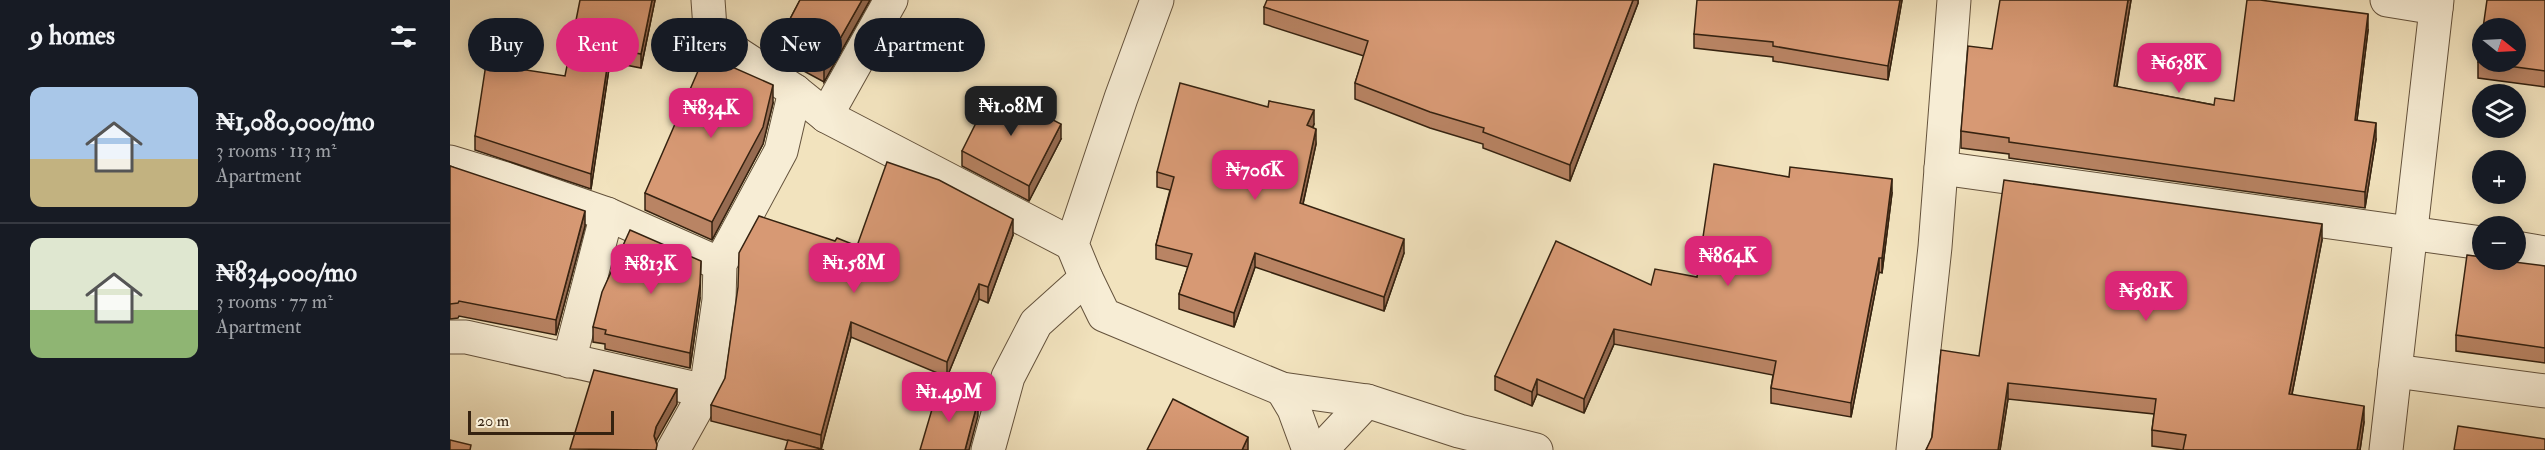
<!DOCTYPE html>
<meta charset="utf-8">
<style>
body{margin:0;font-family:"IM FELL Double Pica",serif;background:#20242c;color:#f1f3f6;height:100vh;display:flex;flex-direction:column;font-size:22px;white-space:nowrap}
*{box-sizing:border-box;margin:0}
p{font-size:20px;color:#9ea1a6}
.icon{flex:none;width:33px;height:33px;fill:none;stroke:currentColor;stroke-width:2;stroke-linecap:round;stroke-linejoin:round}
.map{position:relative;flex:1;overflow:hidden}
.drawer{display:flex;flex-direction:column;background:#171b24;width:450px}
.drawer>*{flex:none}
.top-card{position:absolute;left:18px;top:18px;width:570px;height:54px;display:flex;gap:12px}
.needle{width:39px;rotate:108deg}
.buttons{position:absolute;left:2022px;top:18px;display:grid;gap:12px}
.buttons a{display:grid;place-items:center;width:54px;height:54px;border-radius:50%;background:#171b24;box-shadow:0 3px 15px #0003;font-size:30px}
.scale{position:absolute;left:18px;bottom:15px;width:146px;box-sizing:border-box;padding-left:6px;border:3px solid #352210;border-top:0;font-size:16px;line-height:21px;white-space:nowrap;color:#352210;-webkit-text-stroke:4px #f7edd5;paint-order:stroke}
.price{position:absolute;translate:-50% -51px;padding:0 14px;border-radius:12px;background:#db2777;color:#fff;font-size:20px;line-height:39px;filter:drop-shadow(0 2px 3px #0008)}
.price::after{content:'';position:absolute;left:50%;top:36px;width:18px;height:14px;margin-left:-9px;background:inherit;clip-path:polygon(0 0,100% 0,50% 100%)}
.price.active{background:#222;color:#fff}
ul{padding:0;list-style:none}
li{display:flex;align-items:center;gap:18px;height:150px;padding:0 30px}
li+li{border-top:2px solid #363941}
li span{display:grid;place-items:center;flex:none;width:168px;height:120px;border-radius:12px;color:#555}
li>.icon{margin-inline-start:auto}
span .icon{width:72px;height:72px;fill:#fffc;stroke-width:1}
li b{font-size:26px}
h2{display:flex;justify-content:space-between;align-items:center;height:72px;padding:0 30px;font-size:26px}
.tag{padding:0 21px;border-radius:27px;background:#171b24;box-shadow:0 3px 15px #0003;font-size:21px;line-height:54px}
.tag.active{background:#db2777;color:#fff}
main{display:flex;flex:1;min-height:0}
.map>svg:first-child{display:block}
</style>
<main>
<section class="drawer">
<h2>9 homes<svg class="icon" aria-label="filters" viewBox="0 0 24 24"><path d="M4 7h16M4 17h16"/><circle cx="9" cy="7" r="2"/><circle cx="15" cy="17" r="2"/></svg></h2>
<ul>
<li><span style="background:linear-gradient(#a9c7e8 60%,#c2b280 0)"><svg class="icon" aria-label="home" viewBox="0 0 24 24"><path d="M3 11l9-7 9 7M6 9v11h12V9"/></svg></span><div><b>₦1,080,000/mo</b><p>3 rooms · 113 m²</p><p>Apartment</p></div></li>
<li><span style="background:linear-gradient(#dfe7d0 60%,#8fb573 0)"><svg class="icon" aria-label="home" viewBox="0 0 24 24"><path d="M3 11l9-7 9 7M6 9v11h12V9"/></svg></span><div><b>₦834,000/mo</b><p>3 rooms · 77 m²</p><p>Apartment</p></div></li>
</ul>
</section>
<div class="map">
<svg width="2095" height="450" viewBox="0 0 2095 450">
<rect width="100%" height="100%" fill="#f2e3be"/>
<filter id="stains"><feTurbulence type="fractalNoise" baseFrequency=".00333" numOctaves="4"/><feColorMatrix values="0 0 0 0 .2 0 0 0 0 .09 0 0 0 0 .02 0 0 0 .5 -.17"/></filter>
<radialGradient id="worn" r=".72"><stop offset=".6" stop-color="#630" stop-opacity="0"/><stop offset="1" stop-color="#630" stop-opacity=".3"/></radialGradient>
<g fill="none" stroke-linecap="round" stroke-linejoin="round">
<defs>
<g id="minor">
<polyline points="258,0 260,28 288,54 345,91 376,116 622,244"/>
<polyline points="707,0 671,98 622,244 636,278 654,315 832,389 917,401 1009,431 1086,450"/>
<polyline points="1937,0 1986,8"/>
<polyline points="376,116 441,0"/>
<polyline points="0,162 56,179 157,214 270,264"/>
<polyline points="1491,168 2032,243"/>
<polyline points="2066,248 2095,253"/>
<polyline points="0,337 16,337 256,391"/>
<polyline points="119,361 157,214"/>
<polyline points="1945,371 2095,391"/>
<polyline points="832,389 844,409 859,450"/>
<polyline points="223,450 256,391 269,300 270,264 331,151 345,91"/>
<polyline points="538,450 558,377 586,323 636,278"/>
<polyline points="871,450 917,401"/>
<polyline points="1463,450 1485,247 1504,0"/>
<polyline points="1936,450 1987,0"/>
</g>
</defs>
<!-- minor casing -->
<use href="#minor" stroke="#64523c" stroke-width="35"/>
<!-- minor -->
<use href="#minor" stroke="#f7edd5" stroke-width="33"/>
</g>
<!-- wall -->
<g fill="#b98464" stroke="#352210" stroke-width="1.5">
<polygon points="205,0 191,68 160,62 141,189 25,150 25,136 115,76"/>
<polygon points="350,0 420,0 374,82 328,57 328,42"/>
<polygon points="1188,0 1188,3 1120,181 1033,148 1033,144 980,128 905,99 905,83 914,56 814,24 814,7"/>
<polygon points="1452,0 1438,80 1323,61 1323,57 1244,48 1244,34"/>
<polygon points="1681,0 1667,87 1764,105 1784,101 1918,30 1907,120 1926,139 1915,208 1559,158 1559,154 1511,148 1511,131 1542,49"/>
<polygon points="2095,0 2095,87 2028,78 2028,62"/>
<polygon points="323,103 313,144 262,240 195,210 195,193"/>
<polygon points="864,124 863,128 866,144 853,204 954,253 934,311 805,267 784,327 729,309 729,294 738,267 706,259 706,245 720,190 707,187 707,172"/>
<polygon points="611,139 579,201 512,166 512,151"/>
<polygon points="0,166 135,226 106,335 9,316 8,318 0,319"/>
<polygon points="1442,193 1432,273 1429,272 1401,417 1321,403 1321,388 1323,375 1164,344 1134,413 1087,394 1082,406 1045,390 1045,376 1201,285 1247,277"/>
<polygon points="563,235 538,303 529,299 497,377 401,337 371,449 261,421 261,405 385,241 407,246"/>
<polygon points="1872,240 1842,394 1914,422 1910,450 1733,450 1702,446 1702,430 1704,414 1558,399 1550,450 1476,450 1529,356"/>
<polygon points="2095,266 2095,363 2006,351 2006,335"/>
<polygon points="250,298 240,368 155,349 155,344 143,342 143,327"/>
</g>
<!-- shaded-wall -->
<g fill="#966b51" stroke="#352210" stroke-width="1.5">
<polygon points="202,0 205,0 191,68 191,54"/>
<polygon points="412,0 420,0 374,82 374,67"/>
<polygon points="1183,0 1188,0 1188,3 1120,181 1120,165"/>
<polygon points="1450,0 1452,0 1438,80 1438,66"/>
<polygon points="1678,0 1681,0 1664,102 1664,86"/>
<polygon points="1918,14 1918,30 1905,136 1905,120"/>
<polygon points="160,48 160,62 141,189 141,174"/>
<polygon points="323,85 323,103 313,144 262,240 262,222"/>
<polygon points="864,110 864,124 857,140 857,125"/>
<polygon points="1926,123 1926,139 1915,208 1915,192"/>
<polygon points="611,124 611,139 579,201 579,186"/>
<polygon points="866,129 866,144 850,217 850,203"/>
<polygon points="1442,179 1442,193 1432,273 1432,258"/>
<polygon points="135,211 135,226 106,335 106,320"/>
<polygon points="563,219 563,235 538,303 538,287"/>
<polygon points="1872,224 1872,240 1839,409 1839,394"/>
<polygon points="954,239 954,253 934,311 934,297"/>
<polygon points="805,253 805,267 784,327 784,313"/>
<polygon points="1429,258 1429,272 1401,417 1401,403"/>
<polygon points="251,261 250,298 240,368 240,353"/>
<polygon points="529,284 529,299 497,377 497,362"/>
<polygon points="401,322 401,337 371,450 371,435"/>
<polygon points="1164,329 1164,344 1134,413 1134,399"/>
<polygon points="1087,379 1087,394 1082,406 1082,392"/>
<polygon points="1558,383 1558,399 1550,450 1548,450"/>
<polygon points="227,389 227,404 206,441 204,436 206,427"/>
<polygon points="528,401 528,416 519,450 515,450"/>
<polygon points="1914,406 1914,422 1910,450 1907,450"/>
<polygon points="798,437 798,450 792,450"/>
</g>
<!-- building -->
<g fill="#d79974" stroke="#352210" stroke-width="1.5">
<polygon points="130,0 202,0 191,54 160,48 141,174 25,136 36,64 115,76"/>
<polygon points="350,0 412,0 374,67 328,42"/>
<polygon points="817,0 1183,0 1120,165 1033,132 1034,128 980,112 905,83 918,41 814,7"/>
<polygon points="1247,0 1450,0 1438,66 1323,46 1323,42 1244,34"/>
<polygon points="1550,0 1678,0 1664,86 1764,105 1765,98 1784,101 1797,0 1810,0 1918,14 1905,120 1926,123 1915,192 1559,142 1559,138 1511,131 1518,46 1542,49"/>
<polygon points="2037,0 2095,0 2095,71 2028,62 2032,31 2032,62 2066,62 2066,28 2033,28"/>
<polygon points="255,55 323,85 313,127 262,222 195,193"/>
<polygon points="730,83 818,107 819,101 864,110 857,125 866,129 850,203 954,239 934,297 805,253 784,313 729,294 742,254 706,245 724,177 707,172"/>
<polygon points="543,89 611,124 579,186 512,151"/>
<polygon points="437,162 489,180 563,219 538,287 529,284 497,362 401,322 371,435 261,405 275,378 288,287 289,253 309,216 385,241 387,238 407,246"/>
<polygon points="1264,164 1339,177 1340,167 1442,179 1432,258 1429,258 1401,403 1321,388 1326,361 1164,329 1134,399 1087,379 1082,392 1045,376 1106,241 1201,285 1205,269 1247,277"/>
<polygon points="0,166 135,211 106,320 9,301 8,303 0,304"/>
<polygon points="1554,180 1872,224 1839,394 1914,406 1907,450 1733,450 1736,435 1702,430 1706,399 1558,383 1548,450 1476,450 1482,437 1491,350 1529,356"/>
<polygon points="180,230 251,261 250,284 240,353 155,334 156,330 143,327 152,292"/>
<polygon points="2017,255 2032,257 2032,260 2048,260 2095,266 2095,348 2006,335"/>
<polygon points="144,370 227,389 206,427 204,436 207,445 206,450 120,449"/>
<polygon points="488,389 528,401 515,450 470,450"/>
<polygon points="723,399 798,437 792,450 697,450"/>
<polygon points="2008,426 2095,439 2095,450 2004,450"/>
<polygon points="0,440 21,445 20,450 0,450"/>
<polygon points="338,440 374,450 335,450"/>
</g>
<rect width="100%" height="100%" filter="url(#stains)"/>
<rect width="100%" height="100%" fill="url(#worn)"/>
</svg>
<div class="buttons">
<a><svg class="needle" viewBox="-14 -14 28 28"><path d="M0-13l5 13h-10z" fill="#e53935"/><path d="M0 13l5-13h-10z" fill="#9ea1a6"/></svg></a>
<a><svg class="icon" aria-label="layers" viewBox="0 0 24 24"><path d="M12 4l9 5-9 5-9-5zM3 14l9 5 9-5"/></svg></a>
<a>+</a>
<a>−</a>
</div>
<div class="scale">20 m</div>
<b class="price" style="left:1729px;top:94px">₦638K</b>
<b class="price active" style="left:561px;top:137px">₦1.08M</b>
<b class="price" style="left:261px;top:139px">₦834K</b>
<b class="price" style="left:805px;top:201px">₦706K</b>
<b class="price" style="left:1278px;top:287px">₦864K</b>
<b class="price" style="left:404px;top:294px">₦1.58M</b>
<b class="price" style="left:201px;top:295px">₦813K</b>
<b class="price" style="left:1696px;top:322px">₦581K</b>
<b class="price" style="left:499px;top:423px">₦1.49M</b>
<div class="top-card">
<a class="tag">Buy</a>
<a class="tag active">Rent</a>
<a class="tag">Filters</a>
<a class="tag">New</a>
<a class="tag">Apartment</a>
</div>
</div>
</main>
